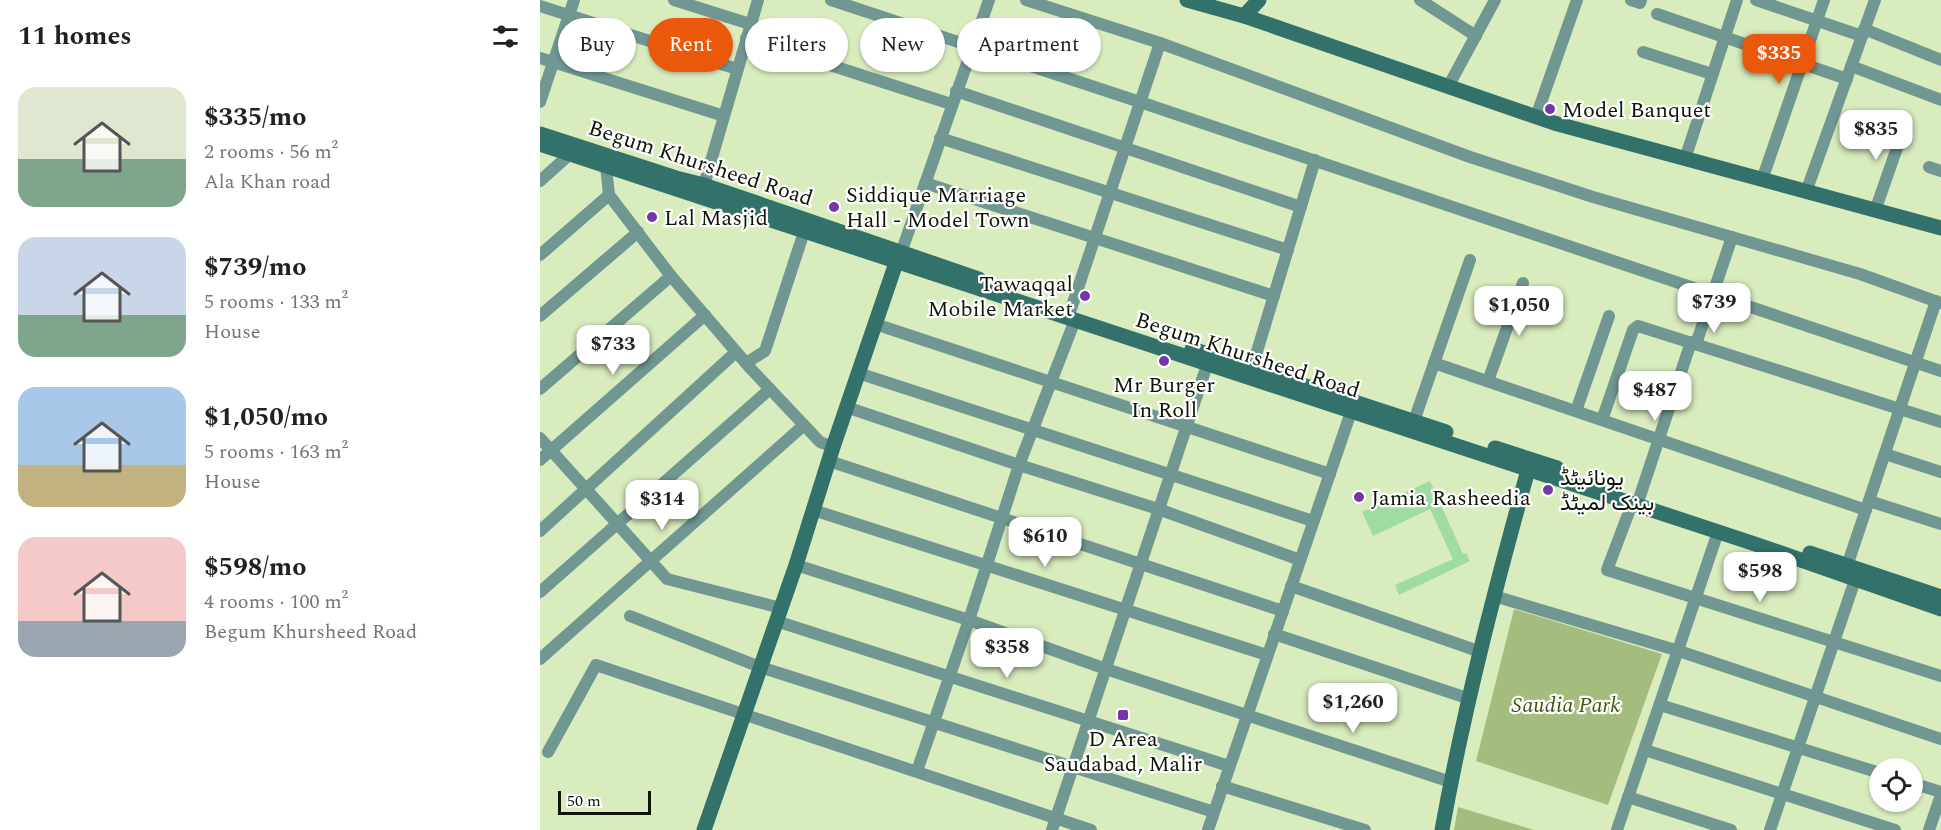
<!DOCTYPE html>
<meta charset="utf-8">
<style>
body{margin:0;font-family:Spectral,Vazirmatn,serif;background:#f2f2f2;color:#202124;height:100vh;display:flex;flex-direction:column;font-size:22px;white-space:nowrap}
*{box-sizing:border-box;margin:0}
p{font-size:20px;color:#757577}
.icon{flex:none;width:33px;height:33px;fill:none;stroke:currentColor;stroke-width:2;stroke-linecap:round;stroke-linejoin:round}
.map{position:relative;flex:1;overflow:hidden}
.details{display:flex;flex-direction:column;background:#fff;width:540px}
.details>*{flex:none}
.banner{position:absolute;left:18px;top:18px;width:570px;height:54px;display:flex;gap:12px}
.fabs{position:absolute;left:1329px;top:758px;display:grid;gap:12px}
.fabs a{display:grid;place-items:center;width:54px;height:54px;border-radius:50%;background:#fff;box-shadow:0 2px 4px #0004;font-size:30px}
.scale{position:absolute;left:18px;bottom:15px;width:93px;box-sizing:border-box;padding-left:6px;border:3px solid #101606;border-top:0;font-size:16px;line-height:21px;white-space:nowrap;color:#101606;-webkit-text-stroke:4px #fff;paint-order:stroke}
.price{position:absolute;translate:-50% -51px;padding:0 14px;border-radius:12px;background:#fff;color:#222;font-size:20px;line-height:39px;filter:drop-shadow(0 2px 3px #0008)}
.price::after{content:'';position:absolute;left:50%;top:36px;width:18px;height:14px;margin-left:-9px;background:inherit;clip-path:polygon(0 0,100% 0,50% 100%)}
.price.current{background:#ea580c;color:#fff}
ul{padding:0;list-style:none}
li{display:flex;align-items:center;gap:18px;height:150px;padding:0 18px}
li span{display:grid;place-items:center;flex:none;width:168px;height:120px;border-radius:18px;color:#555}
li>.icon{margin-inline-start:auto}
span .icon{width:72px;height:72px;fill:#fffc;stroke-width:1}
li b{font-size:26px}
h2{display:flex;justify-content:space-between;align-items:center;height:72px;padding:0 18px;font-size:26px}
.chip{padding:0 21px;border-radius:27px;background:#fff;box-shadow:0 2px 4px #0004;font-size:21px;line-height:54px}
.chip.current{background:#ea580c;color:#fff}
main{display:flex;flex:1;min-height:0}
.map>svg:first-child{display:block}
</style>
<main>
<section class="details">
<h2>11 homes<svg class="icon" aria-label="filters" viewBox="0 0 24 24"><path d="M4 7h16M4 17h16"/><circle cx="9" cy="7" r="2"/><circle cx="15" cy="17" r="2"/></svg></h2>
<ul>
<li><span style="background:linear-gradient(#dfe7d0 60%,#7fa58c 0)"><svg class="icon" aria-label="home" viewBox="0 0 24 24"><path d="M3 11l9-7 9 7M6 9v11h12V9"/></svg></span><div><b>$335/mo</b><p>2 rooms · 56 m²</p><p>Ala Khan road</p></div></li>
<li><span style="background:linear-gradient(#c9d6e8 65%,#7fa58c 0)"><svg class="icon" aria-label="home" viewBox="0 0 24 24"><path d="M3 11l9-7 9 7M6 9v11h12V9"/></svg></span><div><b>$739/mo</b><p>5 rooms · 133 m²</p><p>House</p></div></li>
<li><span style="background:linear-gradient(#a9c7e8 65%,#c2b280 0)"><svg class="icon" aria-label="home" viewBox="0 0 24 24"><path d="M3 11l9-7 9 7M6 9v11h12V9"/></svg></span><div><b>$1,050/mo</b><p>5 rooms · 163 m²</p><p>House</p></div></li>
<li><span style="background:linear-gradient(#f6c9c9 70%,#9aa5b1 0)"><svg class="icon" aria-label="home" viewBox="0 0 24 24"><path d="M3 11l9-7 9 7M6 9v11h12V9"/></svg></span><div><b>$598/mo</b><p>4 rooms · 100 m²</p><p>Begum Khursheed Road</p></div></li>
</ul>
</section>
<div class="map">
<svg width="1401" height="830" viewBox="0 0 1401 830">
<rect width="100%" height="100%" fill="#d9ecbd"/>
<!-- green -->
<g fill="#a4bd7e">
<polygon points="974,609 1122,654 1068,805 936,761"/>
<polygon points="918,807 994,830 914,830"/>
</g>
<!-- building -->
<polygon fill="#a0dba3" points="890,481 923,554 926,553 930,561 859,595 855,585 913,559 890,509 833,536 822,512"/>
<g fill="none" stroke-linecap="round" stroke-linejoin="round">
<!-- street -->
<g stroke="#709792" stroke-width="12">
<polyline points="134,0 210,24"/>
<polyline points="291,0 600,102 1401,371"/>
<polyline points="486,0 620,43 930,157 1053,197 1320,274 1401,303"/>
<polyline points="880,0 936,36"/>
<polyline points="1091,0 1100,3 1101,0"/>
<polyline points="1216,0 1322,36"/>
<polyline points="0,6 197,69"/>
<polyline points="1117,14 1307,79"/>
<polyline points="1324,29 1401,60"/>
<polyline points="206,38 411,104"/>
<polyline points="1103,52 1172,74"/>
<polyline points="0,58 184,116"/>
<polyline points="1311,66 1401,100"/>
<polyline points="908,87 955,0"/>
<polyline points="416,91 761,207"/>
<polyline points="0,102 34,0"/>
<polyline points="996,117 1037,0"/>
<polyline points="400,138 748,250"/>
<polyline points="1145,159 1197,0"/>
<polyline points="66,166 69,195 131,276 211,369 264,425 280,442 293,447"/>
<polyline points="1389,167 1401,171"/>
<polyline points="1222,180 1284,0"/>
<polyline points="0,181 30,154"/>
<polyline points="385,183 734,296"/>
<polyline points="164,185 218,0"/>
<polyline points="1266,192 1335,0"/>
<polyline points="1335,211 1366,122"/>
<polyline points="361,253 449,0"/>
<polyline points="0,255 69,195"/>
<polyline points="531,309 620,43"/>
<polyline points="0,316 98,232"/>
<polyline points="335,324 790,474"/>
<polyline points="1156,344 1192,237"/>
<polyline points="206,363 225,351 264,232"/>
<polyline points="894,363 1326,510"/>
<polyline points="712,368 775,160"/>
<polyline points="318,373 773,521"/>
<polyline points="948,381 983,283"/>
<polyline points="0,389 131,276"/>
<polyline points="306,407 479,465 618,509 760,560"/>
<polyline points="1036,411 1069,316"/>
<polyline points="1062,420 1093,330 1098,326 1401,422"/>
<polyline points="874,421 930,260"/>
<polyline points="0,438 127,579 241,608"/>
<polyline points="1345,454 1401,472"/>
<polyline points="0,460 165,315"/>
<polyline points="289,461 743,611"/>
<polyline points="1100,496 1151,342"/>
<polyline points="1329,501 1401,524"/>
<polyline points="1092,504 1067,570 1401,676"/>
<polyline points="273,510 727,655"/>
<polyline points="0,531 196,352"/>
<polyline points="256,565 429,620 566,669 911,782"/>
<polyline points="1307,566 1396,301"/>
<polyline points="751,586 941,652"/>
<polyline points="0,592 230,389"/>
<polyline points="954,596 1139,651 1401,739"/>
<polyline points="90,616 220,667 674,812"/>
<polyline points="236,621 689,766"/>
<polyline points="734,634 930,699"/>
<polyline points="0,659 264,425"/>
<polyline points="1120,705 1340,773"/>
<polyline points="1105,750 1355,830"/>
<polyline points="8,752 56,665 551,830"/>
<polyline points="377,771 429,620 479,465 535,320"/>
<polyline points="1372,783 1401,792"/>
<polyline points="682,786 825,830"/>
<polyline points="1088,797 1191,830"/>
<polyline points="512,830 667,365"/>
<polyline points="668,830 811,412"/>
<polyline points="1077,830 1178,532"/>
<polyline points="1230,830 1315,580"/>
<polyline points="1389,830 1401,795"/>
</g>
<!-- secondary -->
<g stroke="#33726b" stroke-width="15">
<polyline points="647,0 704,16 1014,123 1401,228"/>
<polyline points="704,16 719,0"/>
<polyline points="0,134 136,178 164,185 439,279"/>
<polyline points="0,144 1215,544 1401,609"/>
<polyline points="652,349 906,432"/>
<polyline points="955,448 1017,468"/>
<polyline points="1270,553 1401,597"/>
<polyline points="164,830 256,565 293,447 356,263"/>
<path d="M 902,830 C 924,708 955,589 988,470"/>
</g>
</g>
<!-- markers -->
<g fill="#7636aa" stroke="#fff" stroke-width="2">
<circle cx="1010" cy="109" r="6"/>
<circle cx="294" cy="207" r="6"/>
<circle cx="112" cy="217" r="6"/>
<circle cx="545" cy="296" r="6"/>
<circle cx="624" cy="361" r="6"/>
<circle cx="1008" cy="490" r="6"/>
<circle cx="819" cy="497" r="6"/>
<rect x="577" y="709" width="12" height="12" rx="3"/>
</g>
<g text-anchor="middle" stroke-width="4.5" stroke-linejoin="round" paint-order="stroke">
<!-- poi labels -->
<g font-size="22" fill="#101606" stroke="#fff" text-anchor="start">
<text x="1022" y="117">Model Banquet</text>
<text x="306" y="202">Siddique Marriage<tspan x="306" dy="25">Hall - Model Town</tspan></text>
<text x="124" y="225">Lal Masjid</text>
<text x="533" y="291" text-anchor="end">Tawaqqal<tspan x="533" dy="25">Mobile Market</tspan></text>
<text x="624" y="392" text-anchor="middle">Mr Burger<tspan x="624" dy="25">In Roll</tspan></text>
<text x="1020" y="485">یونائیٹڈ<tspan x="1020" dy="25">بینک لمیٹڈ</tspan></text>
<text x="831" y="505">Jamia Rasheedia</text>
<text x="583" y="746" text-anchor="middle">D Area<tspan x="583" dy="25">Saudabad, Malir</tspan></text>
</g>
<!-- street labels -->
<g font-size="22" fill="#101606" stroke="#fff">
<text transform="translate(161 162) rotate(18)" y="8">Begum Khursheed Road</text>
<text transform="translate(708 354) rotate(18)" y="8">Begum Khursheed Road</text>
</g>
<!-- park labels -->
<g font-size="22" font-style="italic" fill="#41580c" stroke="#fff">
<text x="1026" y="712">Saudia Park</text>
</g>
</g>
</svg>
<div class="fabs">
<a><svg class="icon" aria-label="locate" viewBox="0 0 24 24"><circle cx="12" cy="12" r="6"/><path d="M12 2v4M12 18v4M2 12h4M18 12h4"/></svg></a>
</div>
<div class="scale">50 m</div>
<b class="price current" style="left:1239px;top:85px">$335</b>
<b class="price" style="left:1336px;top:161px">$835</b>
<b class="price" style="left:1174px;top:334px">$739</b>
<b class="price" style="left:979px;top:337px">$1,050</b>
<b class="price" style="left:73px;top:376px">$733</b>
<b class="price" style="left:1115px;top:422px">$487</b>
<b class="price" style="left:122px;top:531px">$314</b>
<b class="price" style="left:505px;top:568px">$610</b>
<b class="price" style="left:1220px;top:603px">$598</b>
<b class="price" style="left:467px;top:679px">$358</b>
<b class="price" style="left:813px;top:734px">$1,260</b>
<div class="banner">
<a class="chip">Buy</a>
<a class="chip current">Rent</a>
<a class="chip">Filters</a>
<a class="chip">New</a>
<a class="chip">Apartment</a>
</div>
</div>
</main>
